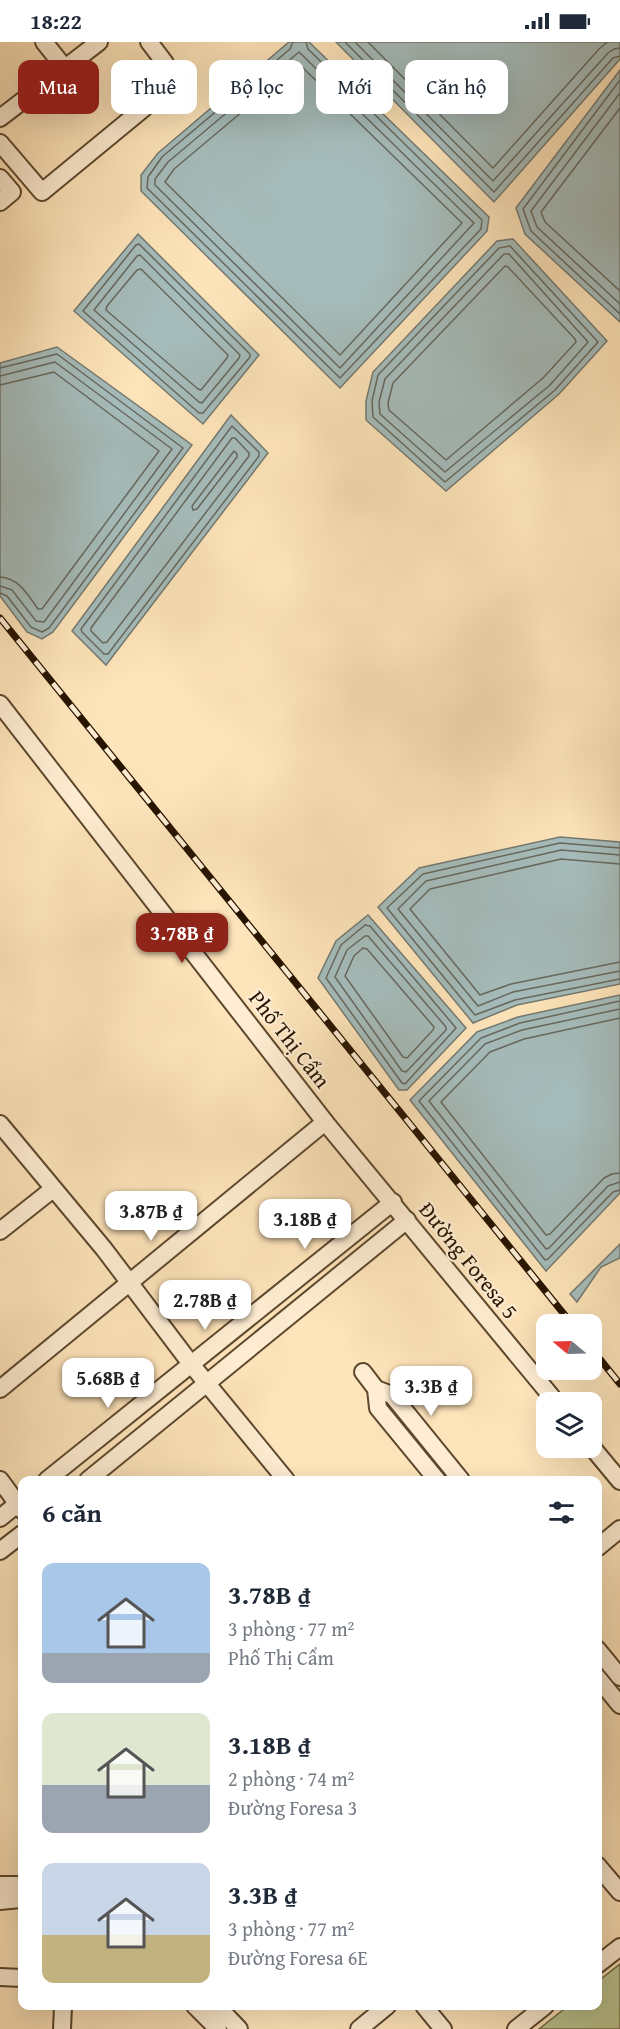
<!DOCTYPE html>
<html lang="vi">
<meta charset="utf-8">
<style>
body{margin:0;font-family:"Gentium Book Plus",serif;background:#f2f2f3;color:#1f2937;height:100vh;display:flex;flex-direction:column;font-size:22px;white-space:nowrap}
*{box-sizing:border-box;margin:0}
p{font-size:20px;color:#747a83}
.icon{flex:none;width:33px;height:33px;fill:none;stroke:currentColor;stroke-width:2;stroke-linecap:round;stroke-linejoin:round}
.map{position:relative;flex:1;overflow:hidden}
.sheet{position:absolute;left:18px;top:1434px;width:584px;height:534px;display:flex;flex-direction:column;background:#fff;border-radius:12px;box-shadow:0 6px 24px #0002}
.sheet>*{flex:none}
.guide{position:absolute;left:18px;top:18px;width:585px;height:54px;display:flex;gap:12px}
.needle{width:39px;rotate:289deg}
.buttons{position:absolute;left:536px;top:1272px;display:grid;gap:12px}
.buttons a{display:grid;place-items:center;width:66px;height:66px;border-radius:12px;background:#fff;box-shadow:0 6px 24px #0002;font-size:30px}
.price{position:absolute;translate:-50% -51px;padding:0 14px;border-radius:12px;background:#fff;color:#222;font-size:20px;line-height:39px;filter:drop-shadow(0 2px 3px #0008)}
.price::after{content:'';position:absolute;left:50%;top:36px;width:18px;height:14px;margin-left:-9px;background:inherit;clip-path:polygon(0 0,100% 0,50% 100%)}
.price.on{background:#8f2418;color:#fff}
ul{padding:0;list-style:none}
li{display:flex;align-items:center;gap:18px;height:150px;padding:0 24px}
li span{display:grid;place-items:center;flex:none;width:168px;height:120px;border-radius:12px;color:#555}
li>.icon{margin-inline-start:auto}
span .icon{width:72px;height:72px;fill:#fffc;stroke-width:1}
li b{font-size:26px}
h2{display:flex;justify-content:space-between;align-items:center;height:72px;padding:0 24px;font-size:26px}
.pill{padding:0 21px;border-radius:12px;background:#fff;box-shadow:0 6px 24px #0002;font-size:21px;line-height:54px}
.pill.on{background:#8f2418;color:#fff}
.status{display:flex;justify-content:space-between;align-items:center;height:42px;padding:0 30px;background:#fff;direction:ltr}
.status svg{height:16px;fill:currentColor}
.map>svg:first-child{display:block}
</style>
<div class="status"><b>18:22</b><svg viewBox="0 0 49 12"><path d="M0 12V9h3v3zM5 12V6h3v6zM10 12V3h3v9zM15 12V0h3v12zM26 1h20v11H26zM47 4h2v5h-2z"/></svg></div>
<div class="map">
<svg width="620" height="1987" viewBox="0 0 620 1987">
<rect width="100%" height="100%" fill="#fee4ba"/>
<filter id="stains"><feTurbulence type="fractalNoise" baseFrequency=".00333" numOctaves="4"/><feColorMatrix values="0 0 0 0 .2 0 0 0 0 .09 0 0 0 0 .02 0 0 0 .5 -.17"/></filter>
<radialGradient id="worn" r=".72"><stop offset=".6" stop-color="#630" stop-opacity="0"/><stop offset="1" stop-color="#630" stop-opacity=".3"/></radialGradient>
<!-- green -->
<polygon fill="#bcc592" stroke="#726c49" stroke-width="1.5" points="620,1922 620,1987 539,1987 568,1964 597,1964 597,1940"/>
<!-- water -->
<g fill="#a5bcbb" stroke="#737970" stroke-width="1.5">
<polygon points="289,0 309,0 489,175 487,189 340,346 141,149 141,133 158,111"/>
<polygon points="336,0 620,0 620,17 494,160"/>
<polygon points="620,28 620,280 525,192 516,166"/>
<polygon points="138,192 259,313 203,382 74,269"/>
<polygon points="513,197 607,299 559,352 446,449 366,378 366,359 373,330 497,199"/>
<polygon points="57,305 192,403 53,590 42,597 27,590 0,554 0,321"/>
<polygon points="231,373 268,411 106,623 72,589"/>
<polygon points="560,795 620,800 620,942 517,963 473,981 378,865 419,826"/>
<polygon points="368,873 466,986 407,1048 399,1048 318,936 336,899"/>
<polygon points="620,953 620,1151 546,1229 410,1058 477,990 518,975"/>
<polygon points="620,1202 620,1216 601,1225 577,1260 570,1252"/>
</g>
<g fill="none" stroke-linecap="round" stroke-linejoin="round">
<!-- shore -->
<g stroke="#66685e" stroke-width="1.5">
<polyline points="293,0 290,7 162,115 148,135 147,146 340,336 481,187 482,178 308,7 306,0"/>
<polyline points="345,0 494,150 613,16 620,14"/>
<polyline points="355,0 493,139 608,11 614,7 620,6"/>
<polyline points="368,0 493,126 600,6 608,0"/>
<polygon points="299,10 474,181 340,326 155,143 155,137 168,120"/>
<polygon points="299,22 462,181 340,313 165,140 174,127"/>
<polyline points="620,38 523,167 531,189 620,272"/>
<polyline points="620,51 531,169 537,185 620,262"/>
<polyline points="620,66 541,170 545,180 620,249"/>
<polygon points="139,202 250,312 250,315 203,371 199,371 83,269 136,203"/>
<polygon points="510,204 598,300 555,348 445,440 373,375 372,359 378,333 499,206"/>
<polygon points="504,212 509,212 588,300 550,343 445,430 380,372 379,360 385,337"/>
<polygon points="140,213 240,313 239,316 202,361 199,360 94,268 137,214"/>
<polygon points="505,224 508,225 575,297 576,300 543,336 446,418 389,368 388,361 393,341"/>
<polygon points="141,227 228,313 227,316 201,348 198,347 106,268 107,264 137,228"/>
<polyline points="0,326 57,312 183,406 49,586 42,590 31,585 7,554 0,551"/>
<polyline points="0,334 55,320 172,407 44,580 36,579 12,548 0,544"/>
<path d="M 0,343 L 54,330 L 159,409 L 42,567 L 38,567 C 28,553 19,536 0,535"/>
<polygon points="232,384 259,410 259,414 108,612 104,612 82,590 81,587"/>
<polygon points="232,396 235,396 249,411 249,414 107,600 103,601 91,589 91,586"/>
<polygon points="234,409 237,412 237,415 197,467 193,468 192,464"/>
<polyline points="620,806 560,801 423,832 387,866 475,973 515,958 620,937"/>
<polyline points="620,813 561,808 426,839 398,867 478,964 513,950 620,929"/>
<polyline points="620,822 561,817 430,847 410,867 480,953 511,942 620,920"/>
<polygon points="365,883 370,884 456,986 405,1042 402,1041 326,936 341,903"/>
<polygon points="365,894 368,894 446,985 446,988 406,1030 402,1029 335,935 347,908"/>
<polygon points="363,906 367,907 434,985 433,988 407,1016 403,1015 345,934 354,914"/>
<polyline points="620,959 520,981 481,996 419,1059 545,1218 548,1217 613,1150 620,1148"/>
<polyline points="620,967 522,988 485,1002 429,1059 546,1207 549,1206 608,1144 620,1140"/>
<polyline points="620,976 524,997 490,1010 441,1060 546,1193 550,1192 604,1136 612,1132 620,1131"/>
</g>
<defs>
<g id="street">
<polyline points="44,0 64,25"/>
<polyline points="0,76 99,0"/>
<polyline points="0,101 42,150 144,66 165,42 165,21 149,0"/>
<polyline points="0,136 12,150 0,160"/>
<polyline points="0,662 325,1080 556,1360"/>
<polyline points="0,1082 104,1207 191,1322 286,1438"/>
<polyline points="0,1189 53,1147"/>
<polyline points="363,1330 376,1347 378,1366 437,1438"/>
<polyline points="0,1347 325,1080"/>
<polyline points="376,1347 392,1353 461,1438"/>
<polyline points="591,1404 620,1439"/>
<polyline points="0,1438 22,1468"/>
<polyline points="47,1438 393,1160"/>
<polyline points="88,1438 407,1178"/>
<polyline points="0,1476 22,1458"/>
<polyline points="597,1506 620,1487"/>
<polyline points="0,1509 22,1492"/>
<polyline points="597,1607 620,1635"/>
<polyline points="597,1635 620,1663"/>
<polyline points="597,1823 620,1850"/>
<polyline points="0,1843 22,1843"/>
<polyline points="0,1859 20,1857 22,1856"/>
<polyline points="597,1923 620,1905"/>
<polyline points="0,1935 22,1936"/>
<polyline points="195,1964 218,1987"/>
<polyline points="217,1964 239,1987"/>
<polyline points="424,1964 443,1987"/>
<polyline points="62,1987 63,1964"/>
<polyline points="359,1987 387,1964"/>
<polyline points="516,1987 545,1964"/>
</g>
</defs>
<!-- street casing -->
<use href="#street" stroke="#5d482e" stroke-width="20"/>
<!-- street -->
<use href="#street" stroke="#feedd2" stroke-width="16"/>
<defs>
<g id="rail">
<polyline points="0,576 572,1282"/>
<polyline points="591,1306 620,1342"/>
</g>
</defs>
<!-- rail casing -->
<use href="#rail" stroke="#271400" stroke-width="7"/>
<!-- rail -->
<use href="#rail" stroke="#feedd2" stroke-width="4.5" stroke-dasharray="14" stroke-linecap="butt"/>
</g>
<g text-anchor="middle" stroke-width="4.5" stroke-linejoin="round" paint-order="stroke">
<!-- street labels -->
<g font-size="22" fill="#271400" stroke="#feedd2">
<text transform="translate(290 997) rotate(52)" y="8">Phố Thị Cẩm</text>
<text transform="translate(469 1218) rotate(51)" y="8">Đường Foresa 5</text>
</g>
</g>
<rect width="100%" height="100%" filter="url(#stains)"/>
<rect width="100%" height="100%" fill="url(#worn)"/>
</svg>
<div class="buttons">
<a><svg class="needle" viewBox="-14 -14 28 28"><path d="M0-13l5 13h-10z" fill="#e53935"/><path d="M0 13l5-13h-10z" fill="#747a83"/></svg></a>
<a><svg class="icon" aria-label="layers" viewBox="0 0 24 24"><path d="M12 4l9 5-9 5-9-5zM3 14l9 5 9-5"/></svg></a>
</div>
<b class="price on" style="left:182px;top:922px">3.78B ₫</b>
<b class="price" style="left:151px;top:1200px">3.87B ₫</b>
<b class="price" style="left:305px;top:1208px">3.18B ₫</b>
<b class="price" style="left:205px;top:1289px">2.78B ₫</b>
<b class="price" style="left:108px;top:1367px">5.68B ₫</b>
<b class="price" style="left:431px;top:1375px">3.3B ₫</b>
<div class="guide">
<a class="pill on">Mua</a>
<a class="pill">Thuê</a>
<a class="pill">Bộ lọc</a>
<a class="pill">Mới</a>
<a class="pill">Căn hộ</a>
</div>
<section class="sheet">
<h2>6 căn<svg class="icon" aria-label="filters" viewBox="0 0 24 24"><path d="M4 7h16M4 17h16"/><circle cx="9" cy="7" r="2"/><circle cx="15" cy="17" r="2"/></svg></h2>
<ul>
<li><span style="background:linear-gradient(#a9c7e8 75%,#9aa5b1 0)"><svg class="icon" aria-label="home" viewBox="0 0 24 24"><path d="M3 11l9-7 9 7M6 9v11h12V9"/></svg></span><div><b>3.78B ₫</b><p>3 phòng · 77 m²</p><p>Phố Thị Cẩm</p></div></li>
<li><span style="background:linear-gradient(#dfe7d0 60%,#9aa5b1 0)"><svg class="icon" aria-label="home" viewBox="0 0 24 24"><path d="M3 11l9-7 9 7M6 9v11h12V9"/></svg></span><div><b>3.18B ₫</b><p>2 phòng · 74 m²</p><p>Đường Foresa 3</p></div></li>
<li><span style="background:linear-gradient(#c9d6e8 60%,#c2b280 0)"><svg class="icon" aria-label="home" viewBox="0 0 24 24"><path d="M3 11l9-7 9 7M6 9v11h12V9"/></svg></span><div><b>3.3B ₫</b><p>3 phòng · 77 m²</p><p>Đường Foresa 6E</p></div></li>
</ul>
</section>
</div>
